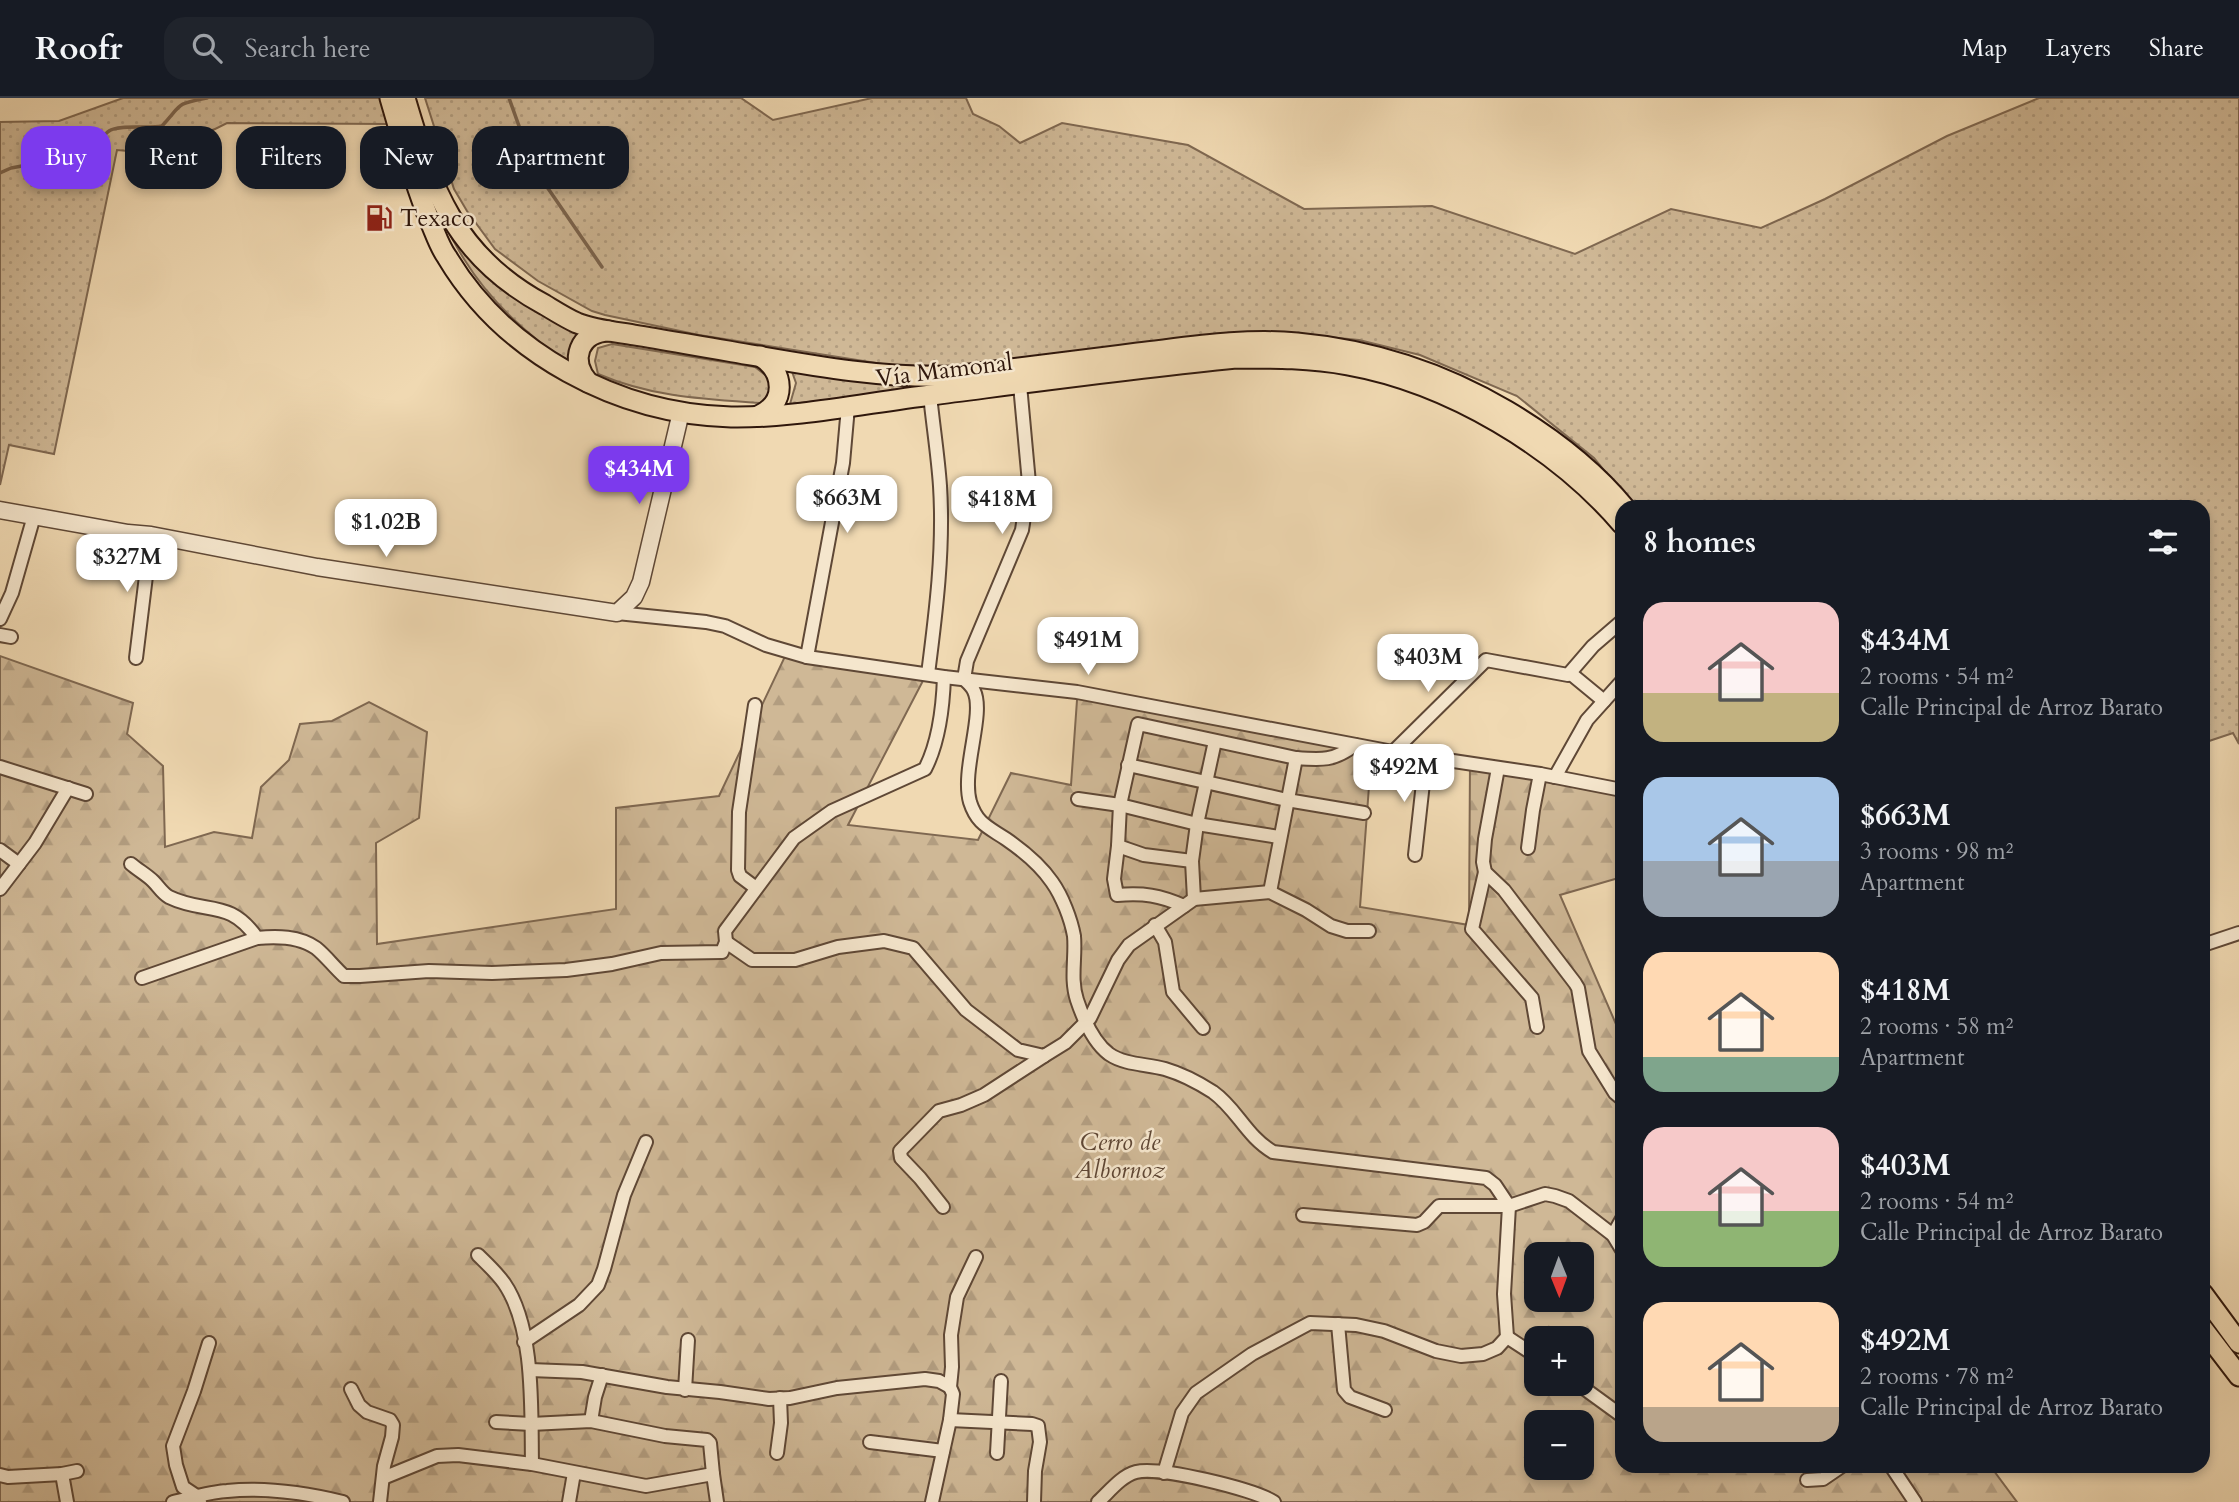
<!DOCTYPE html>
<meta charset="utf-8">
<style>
body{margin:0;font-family:Cardo,serif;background:#20242c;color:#f1f3f6;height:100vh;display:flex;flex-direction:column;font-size:26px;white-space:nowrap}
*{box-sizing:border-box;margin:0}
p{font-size:23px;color:#9ea1a6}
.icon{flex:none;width:38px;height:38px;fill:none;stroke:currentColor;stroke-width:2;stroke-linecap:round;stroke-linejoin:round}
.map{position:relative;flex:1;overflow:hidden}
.drawer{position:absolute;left:1615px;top:402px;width:595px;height:973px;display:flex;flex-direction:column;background:#171b24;border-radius:21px;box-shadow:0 4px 10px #0003}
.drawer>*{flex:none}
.hud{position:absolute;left:21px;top:28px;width:665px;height:63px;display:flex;gap:14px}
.needle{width:46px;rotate:179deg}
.buttons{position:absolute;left:1524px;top:1144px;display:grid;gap:14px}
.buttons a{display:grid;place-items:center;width:70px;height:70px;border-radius:14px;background:#171b24;box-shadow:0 4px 10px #0003;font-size:35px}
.price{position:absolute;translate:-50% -60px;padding:0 16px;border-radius:14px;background:#fff;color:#222;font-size:23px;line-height:46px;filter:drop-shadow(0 2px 4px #0008)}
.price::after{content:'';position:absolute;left:50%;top:42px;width:21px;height:16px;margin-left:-10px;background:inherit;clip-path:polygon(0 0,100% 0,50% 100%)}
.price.active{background:#7c3aed;color:#fff}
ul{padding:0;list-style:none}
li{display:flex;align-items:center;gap:21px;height:175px;padding:0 28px}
li span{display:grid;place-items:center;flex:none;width:196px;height:140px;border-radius:21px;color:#555}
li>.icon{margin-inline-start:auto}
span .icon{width:84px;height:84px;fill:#fffc;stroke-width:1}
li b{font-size:30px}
h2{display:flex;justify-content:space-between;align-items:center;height:84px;padding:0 28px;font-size:30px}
.tag{padding:0 24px;border-radius:21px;background:#171b24;box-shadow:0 4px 10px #0003;font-size:24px;line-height:63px}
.tag.active{background:#7c3aed;color:#fff}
header{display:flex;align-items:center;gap:42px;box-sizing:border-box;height:98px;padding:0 35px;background:#171b24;border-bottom:2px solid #363941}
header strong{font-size:33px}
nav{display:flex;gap:38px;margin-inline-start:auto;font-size:24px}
.search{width:490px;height:63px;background:#20242c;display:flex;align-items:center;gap:18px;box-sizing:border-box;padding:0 24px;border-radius:21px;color:#9ea1a6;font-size:26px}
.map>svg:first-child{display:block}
</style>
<header>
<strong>Roofr</strong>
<div class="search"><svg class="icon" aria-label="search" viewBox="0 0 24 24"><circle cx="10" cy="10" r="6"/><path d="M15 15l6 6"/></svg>Search here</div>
<nav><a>Map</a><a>Layers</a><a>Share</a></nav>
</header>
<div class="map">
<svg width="2239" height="1404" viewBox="0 0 2239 1404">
<defs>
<pattern id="grass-dots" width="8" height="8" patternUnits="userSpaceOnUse" patternTransform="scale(1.75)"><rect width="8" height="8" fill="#cfb896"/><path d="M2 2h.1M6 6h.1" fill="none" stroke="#b29d80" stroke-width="1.8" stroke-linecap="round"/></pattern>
<pattern id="forest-firs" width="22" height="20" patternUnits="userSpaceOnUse" patternTransform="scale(1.75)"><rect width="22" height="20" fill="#cfb896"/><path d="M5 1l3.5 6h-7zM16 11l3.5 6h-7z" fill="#b29d80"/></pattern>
</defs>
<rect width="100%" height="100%" fill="#f0d9b2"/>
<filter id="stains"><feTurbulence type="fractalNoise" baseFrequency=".00286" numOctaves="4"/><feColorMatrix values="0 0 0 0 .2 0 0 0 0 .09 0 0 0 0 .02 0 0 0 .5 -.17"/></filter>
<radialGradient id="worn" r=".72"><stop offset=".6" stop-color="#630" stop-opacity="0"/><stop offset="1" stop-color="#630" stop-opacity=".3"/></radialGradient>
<!-- grass -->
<g fill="url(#grass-dots)" stroke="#7f6851" stroke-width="2">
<polygon points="123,0 382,0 389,26 227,25 213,32 208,43 197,41 187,33 173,38 157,41 128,53 117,52 54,356 9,347 0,387 0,24 59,23"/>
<polygon points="425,0 741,0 773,22 872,0 966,0 973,16 999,28 1020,45 1062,25 1188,47 1304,111 1432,108 1575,156 1671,111 1761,130 1825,101 1947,38 2039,0 2239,0 2239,646 2233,635 2203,645 2203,410 1634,409 1594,360 1517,298 1420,257 1359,242 1296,236 1187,241 952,268 889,267 699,237 605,217 592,213 538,183 495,151 467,113 454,91"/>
<path d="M 423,85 L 474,157 L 586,230 L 571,267 C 529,238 491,205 464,161 C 449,137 437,111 423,85 Z"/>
<path d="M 612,246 L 755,269 L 773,283 L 770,301 L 760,305 C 702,301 652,299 598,276 L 595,263 L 598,250 Z"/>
<polygon points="790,268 931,291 790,306 796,285"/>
</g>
<!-- forest -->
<path fill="url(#forest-firs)" stroke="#7f6851" stroke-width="2" fill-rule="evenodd" d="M 788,552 L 927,575 L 848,727 L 978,742 L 1011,675 L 1071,687 L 1078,588 L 1372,648 L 1360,809 L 1469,827 L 1470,664 L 1622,690 L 1622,779 L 1560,797 L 1622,940 L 1622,1368 L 1991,1369 L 2017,1404 L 0,1404 L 0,558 L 133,605 L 127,636 L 163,668 L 165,749 L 214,734 L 252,740 L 261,689 L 289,662 L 300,626 L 332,623 L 369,604 L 427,634 L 419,720 L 376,745 L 377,846 L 616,811 L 616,710 L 719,698 ZM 1536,1157 L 1582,1157 L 1582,1202 L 1536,1202 ZM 1536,1241 L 1582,1241 L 1582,1286 L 1536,1286 ZM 1536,1325 L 1582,1325 L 1582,1370 L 1536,1370 Z"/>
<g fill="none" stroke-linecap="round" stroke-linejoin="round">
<!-- stream -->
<g stroke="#7b644e" stroke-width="3.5">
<polyline points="509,0 534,70 602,169"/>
<path d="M 0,75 L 11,70 L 49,63 L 93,49 C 100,45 103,37 109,33 C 119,26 149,31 162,28 C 184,4 174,7 207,0"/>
</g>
<defs>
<g id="minor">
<path d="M 1020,287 L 1029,385 L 1022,432 L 967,563 L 964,581 C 968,585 972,588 974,593 C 985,616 961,672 970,704 C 977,726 988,729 1006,741 C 1022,752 1041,768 1052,784 C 1062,798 1071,821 1074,838 C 1076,859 1070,881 1077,902 C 1083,920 1093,944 1109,956 C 1125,967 1147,966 1165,971 C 1182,976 1199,985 1213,994 C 1237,1011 1246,1038 1273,1054 L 1486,1080 L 1495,1087 L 1509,1108 L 1504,1196 L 1507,1239 L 1497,1250 L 1483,1256 L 1461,1258 L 1436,1253 L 1384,1233 L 1356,1227 L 1310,1225 L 1252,1256 L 1196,1295 L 1182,1315 L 1164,1375"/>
<polyline points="617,515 706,524 725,528 766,547 807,559 944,579 1077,594 1393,654 1540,676 1622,692"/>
<polyline points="0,521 12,495 34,418"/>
<polyline points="0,537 11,539"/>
<polyline points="807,559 843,365 848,309"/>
<polyline points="136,560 151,437"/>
<polyline points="1570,575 1604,603"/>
<path d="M 928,576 C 936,514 944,451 940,388 C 938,358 933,327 930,297"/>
<polyline points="755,607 739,714 738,772 740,778 756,790"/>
<polyline points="1393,654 1486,562 1568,577 1593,548 1622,523"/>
<polyline points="1128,667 1287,702 1364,715"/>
<polyline points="0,669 86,696"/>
<polyline points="1498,670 1485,741 1483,764 1485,774 1504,792 1575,885 1578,890 1589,953 1615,995 1622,1001"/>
<polyline points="1555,679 1587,622 1622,583"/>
<polyline points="1078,701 1120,707 1197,726 1279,739"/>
<path d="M 1118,748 L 1114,781 L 1117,797 C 1144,795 1159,797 1184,808"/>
<polyline points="1528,750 1533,712 1540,676"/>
<polyline points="0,752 19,766"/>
<polyline points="1415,757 1426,658"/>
<path d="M 1192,763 L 1144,757 L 1118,748 L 1120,707 L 1138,626 L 1296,660 C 1322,662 1334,663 1355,647"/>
<path d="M 131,766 C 138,772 147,777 153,783 C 159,789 162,795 169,799 C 206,817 229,800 257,840 C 277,838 299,838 316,850 C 326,858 334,869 344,878 L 360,878 L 429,873 L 492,875 L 566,872 L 612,866 L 661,855 L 722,854 L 726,844 L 725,833 L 794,740 L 832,713 L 925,671 C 939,644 943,608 944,579"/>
<polyline points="1485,774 1472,831 1532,900 1537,929"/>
<polyline points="0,791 35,745 68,690"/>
<polyline points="1270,794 1296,660"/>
<polyline points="1194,801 1192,763 1197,726 1215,643"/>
<polyline points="1155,827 1165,844 1173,894 1203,930"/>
<polyline points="726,844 752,862 795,862 838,849 884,843 913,850 966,912 1018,952 1044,958 1065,945 1090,920 1118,862 1129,847 1194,801 1270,794 1306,812 1331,828 1347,833 1369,833"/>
<polyline points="2203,847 2239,835"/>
<polyline points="142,880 257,840"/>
<polyline points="943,1109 920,1080 901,1060 900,1053 939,1013 961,1007 984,997 1044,958"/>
<polyline points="1303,1117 1417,1127 1424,1124 1439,1108 1509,1108 1545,1096 1555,1098 1569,1103 1613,1137 1622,1152"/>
<polyline points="1613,1137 1622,1121"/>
<path d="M 478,1157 C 487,1166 496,1174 504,1185 C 535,1230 531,1312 532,1366"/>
<polyline points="1338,1226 1344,1292 1350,1299 1385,1312"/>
<polyline points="1507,1239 1536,1258"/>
<polyline points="524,1244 579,1207 598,1187 604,1171 624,1097 646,1044"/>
<polyline points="530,1272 582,1274 667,1289 720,1294 769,1301 790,1300 837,1290 925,1281 939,1283 950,1289"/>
<polyline points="1578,1286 1622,1318"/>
<polyline points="351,1291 359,1307 367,1314 390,1322 393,1327 392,1339 384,1368 380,1404"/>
<polyline points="685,1292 688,1242"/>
<polyline points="950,1322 1032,1326 1038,1328 1040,1344 1035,1373 1034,1404"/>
<polyline points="591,1323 595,1299 602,1277"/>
<polyline points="496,1324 531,1326 591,1323 665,1338 707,1342 710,1345 713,1376"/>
<polyline points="870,1344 943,1353"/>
<polyline points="777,1355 781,1325 780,1300"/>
<polyline points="997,1355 1001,1283"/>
<polyline points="1891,1368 1915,1404"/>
<polyline points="62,1376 67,1404"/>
<polyline points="0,1377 8,1379 62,1376 77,1373"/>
<polyline points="383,1380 437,1358 458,1357 532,1366 646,1388 713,1376 717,1404"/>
<polyline points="1807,1382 1823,1381 1842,1368"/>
<path d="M 173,1404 C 191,1400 209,1394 227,1393 C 265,1389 306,1395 343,1404"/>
<polyline points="200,1404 195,1397 183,1389 176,1367 173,1348 194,1293 209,1245"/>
<polyline points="569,1404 574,1375"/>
<polyline points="932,1404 950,1322 953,1296 950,1289 952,1269 951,1237 957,1199 976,1159"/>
<path d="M 1098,1404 C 1109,1394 1121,1378 1136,1374 C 1159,1368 1253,1391 1274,1404"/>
</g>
<polyline id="tertiary" points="0,412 128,435 151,437 317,469 617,515 634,499 641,484 681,314"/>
<g id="primary">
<path d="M 390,0 C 402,41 413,81 429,121 C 435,134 439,148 447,159 C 505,256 618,316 731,319 C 798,320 865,305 931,297 C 1032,284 1134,270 1236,260 C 1274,260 1311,260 1348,267 C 1449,285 1556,349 1622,426"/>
<path d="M 405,0 C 432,92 455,159 545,207 C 555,213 566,220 577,225 C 595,232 616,234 634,237 C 666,242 697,248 728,253 C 803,266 878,281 954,278 C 1016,270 1077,263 1138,255 C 1190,249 1244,240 1297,245 C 1373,252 1441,274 1507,313 C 1551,339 1592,370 1625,410"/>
<path d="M 588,284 C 569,262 579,234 609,233"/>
<path d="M 758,318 C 787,305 785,274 760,258"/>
<polyline points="2203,1196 2239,1245"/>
<polyline points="2203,1231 2239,1278"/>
</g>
</defs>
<!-- minor casing -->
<use href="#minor" stroke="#5f4836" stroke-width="16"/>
<!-- tertiary casing -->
<use href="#tertiary" stroke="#5f4836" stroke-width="19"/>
<!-- primary casing -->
<use href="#primary" stroke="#2f170c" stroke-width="23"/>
<!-- minor -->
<use href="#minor" stroke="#f5e6cd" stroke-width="12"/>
<!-- tertiary -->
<use href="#tertiary" stroke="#f5e6cd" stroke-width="16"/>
<!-- primary -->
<use href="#primary" stroke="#f0d9b2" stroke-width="19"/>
</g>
<!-- icons -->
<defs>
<symbol id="fuel-bare" viewBox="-9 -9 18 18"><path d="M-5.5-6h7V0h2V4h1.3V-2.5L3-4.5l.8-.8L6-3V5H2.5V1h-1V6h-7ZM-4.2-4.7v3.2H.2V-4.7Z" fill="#8f2418" stroke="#f5e6cd" stroke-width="2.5" paint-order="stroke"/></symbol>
</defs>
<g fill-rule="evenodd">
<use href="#fuel-bare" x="360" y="101" width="38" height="38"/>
</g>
<g text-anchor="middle" stroke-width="5" stroke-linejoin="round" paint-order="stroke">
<!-- poi labels -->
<g font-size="24" fill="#2f170c" stroke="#f5e6cd" text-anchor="start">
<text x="400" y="128">Texaco</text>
</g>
<!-- street labels -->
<g font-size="24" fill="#2f170c" stroke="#f5e6cd">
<text transform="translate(944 272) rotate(-7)" y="8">Vía Mamonal</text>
</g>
<!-- park labels -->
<g font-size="24" font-style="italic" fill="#5f4735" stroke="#f5e6cd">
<text x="1120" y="1052">Cerro de<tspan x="1120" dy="28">Albornoz</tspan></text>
</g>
</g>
<rect width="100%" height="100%" filter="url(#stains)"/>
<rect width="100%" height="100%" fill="url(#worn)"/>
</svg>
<div class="buttons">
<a><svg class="needle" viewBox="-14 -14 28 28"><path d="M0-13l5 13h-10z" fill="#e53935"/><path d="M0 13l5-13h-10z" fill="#9ea1a6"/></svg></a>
<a>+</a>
<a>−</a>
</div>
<b class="price active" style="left:639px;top:408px">$434M</b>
<b class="price" style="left:847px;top:437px">$663M</b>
<b class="price" style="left:1002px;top:438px">$418M</b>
<b class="price" style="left:386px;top:461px">$1.02B</b>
<b class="price" style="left:127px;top:496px">$327M</b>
<b class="price" style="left:1088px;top:579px">$491M</b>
<b class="price" style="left:1428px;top:596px">$403M</b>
<b class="price" style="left:1404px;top:706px">$492M</b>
<div class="hud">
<a class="tag active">Buy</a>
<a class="tag">Rent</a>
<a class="tag">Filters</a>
<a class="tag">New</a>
<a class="tag">Apartment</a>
</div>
<section class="drawer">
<h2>8 homes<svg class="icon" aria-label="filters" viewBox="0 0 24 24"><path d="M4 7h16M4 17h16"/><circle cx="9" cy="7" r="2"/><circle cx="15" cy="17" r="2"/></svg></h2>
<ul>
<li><span style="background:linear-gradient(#f6c9c9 65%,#c2b280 0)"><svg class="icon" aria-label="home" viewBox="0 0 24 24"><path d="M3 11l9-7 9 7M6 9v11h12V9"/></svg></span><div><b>$434M</b><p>2 rooms · 54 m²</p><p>Calle Principal de Arroz Barato</p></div></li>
<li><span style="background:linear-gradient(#a9c7e8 60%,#9aa5b1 0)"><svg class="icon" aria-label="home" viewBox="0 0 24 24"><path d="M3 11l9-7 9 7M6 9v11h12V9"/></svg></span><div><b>$663M</b><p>3 rooms · 98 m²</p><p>Apartment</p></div></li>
<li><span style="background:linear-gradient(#ffd9b3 75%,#7fa58c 0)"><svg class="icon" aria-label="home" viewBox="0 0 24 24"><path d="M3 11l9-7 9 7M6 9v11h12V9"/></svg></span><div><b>$418M</b><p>2 rooms · 58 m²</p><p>Apartment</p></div></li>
<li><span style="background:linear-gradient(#f6c9c9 60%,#8fb573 0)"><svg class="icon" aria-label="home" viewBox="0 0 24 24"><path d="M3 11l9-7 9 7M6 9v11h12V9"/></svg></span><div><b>$403M</b><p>2 rooms · 54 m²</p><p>Calle Principal de Arroz Barato</p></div></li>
<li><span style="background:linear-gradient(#ffd9b3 75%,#b9a48a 0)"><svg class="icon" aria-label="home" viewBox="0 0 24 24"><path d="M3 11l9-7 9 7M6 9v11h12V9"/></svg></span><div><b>$492M</b><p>2 rooms · 78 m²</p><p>Calle Principal de Arroz Barato</p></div></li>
</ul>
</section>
</div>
